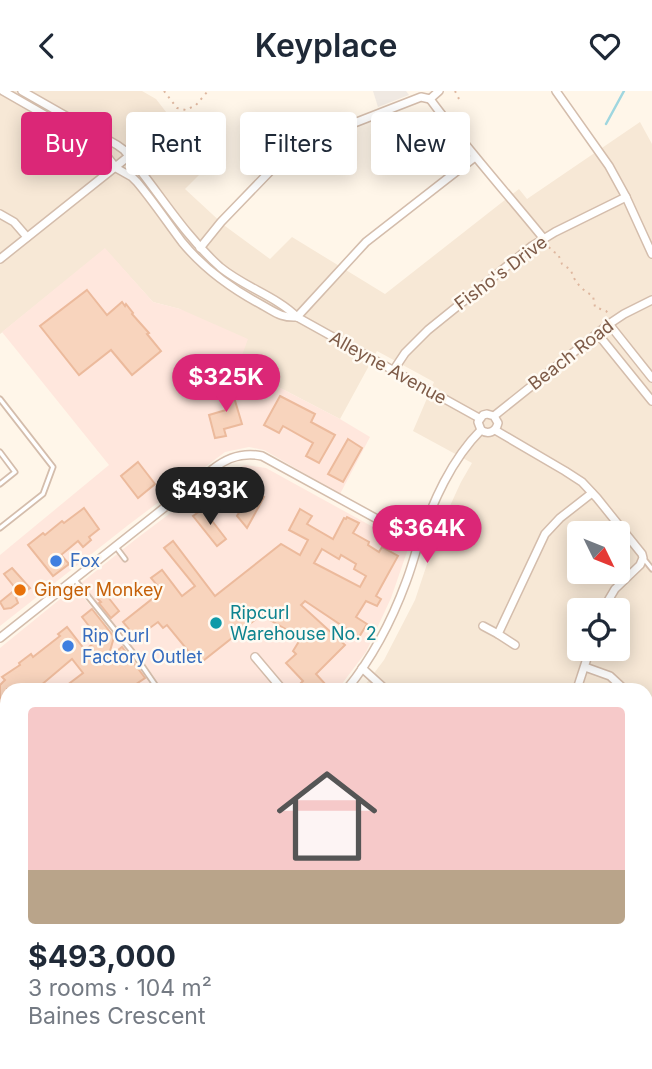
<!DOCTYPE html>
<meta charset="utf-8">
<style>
body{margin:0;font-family:Inter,sans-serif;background:#f2f2f3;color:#1f2937;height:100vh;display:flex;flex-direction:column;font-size:26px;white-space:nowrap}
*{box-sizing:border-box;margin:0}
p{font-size:23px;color:#747a83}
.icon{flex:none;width:38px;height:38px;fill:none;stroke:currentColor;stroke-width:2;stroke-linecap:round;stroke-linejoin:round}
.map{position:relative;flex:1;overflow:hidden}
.panel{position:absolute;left:0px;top:592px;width:653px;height:387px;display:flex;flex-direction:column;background:#fff;border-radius:21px 21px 0 0;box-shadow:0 4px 18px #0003}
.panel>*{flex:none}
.hud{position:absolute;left:21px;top:21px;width:611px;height:63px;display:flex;gap:14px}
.needle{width:46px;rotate:133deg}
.controls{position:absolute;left:567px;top:430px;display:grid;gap:14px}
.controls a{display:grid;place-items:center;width:63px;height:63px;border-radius:7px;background:#fff;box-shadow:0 4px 18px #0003;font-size:35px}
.price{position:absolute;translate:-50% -60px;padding:0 16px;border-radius:24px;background:#db2777;color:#fff;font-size:23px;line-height:46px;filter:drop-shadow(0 2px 4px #0008)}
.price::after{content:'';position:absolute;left:50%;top:42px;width:21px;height:16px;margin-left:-10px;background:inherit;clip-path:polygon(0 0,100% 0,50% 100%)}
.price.selected{background:#222;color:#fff}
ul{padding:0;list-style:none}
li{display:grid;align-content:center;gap:14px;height:371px;padding:0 28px}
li+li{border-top:2px solid #e0e1e3}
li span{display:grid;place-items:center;height:217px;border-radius:7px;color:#555}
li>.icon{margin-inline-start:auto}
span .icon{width:126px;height:126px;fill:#fffc;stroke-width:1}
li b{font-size:30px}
.pill{padding:0 24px;border-radius:7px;background:#fff;box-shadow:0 4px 18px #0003;font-size:24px;line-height:63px}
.pill.selected{background:#db2777;color:#fff}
header{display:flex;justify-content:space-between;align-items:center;height:91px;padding:0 28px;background:#fff;font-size:32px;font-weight:600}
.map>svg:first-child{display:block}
</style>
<header><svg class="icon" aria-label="back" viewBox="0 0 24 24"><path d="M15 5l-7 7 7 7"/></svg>Keyplace<svg class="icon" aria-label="heart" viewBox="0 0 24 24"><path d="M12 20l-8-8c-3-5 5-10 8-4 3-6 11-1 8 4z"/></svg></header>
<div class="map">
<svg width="652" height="978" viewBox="0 0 652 978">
<rect width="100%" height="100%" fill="#fff6e9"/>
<!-- residential -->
<g fill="#f7e8d6" fill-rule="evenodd">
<path d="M 0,0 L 142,0 L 156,8 L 208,75 L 185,98 L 225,135 L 270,168 L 292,146 L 385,203 L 519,98 L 527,108 L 640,31 L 652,53 L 652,622 L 646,627 L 646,598 L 362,598 L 384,569 L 415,509 L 437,443 L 461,391 L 472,372 L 413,340 L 434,291 L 377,260 L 340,328 L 238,275 L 180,218 L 153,211 L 105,158 L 0,243 ZM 579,443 L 618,443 L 618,481 L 579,481 ZM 579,520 L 618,520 L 618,558 L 579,558 Z"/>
<polygon points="7,904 7,971 81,971 72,978 0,978 0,910"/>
</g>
<!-- commercial -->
<g fill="#ffe7dd">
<polygon points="105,157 153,211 180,218 248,248 238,275 340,328 370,346 340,403 264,359 249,356 225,361 127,435 0,535 0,464 109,374 2,241"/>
<polygon points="245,374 266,377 404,453 408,458 391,507 366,561 338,598 162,598 137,561 81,492 136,448 221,384"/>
<polygon points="75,496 158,598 7,598 7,720 0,711 0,557"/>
<polygon points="0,773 7,782 7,873 0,879"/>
</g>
<!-- industrial -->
<polygon fill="#f0e9e2" points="373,0 406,0 409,4 378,16"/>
<!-- education -->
<polygon fill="#f3e5fc" points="652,622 652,872 646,866 646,627"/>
<!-- green -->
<polygon fill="#d6efc5" points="652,632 652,746 646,740 646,635"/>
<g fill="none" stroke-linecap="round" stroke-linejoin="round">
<!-- stream -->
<polyline stroke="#9fd6df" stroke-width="2.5" points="606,33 624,0"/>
</g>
<!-- building -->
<g fill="#f8d4bd" stroke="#ecba9c" stroke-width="2" fill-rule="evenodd">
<polygon points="87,199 107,224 122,211 125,215 126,213 133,222 132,223 149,242 147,243 161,260 132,284 111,259 79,284 40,235"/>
<polygon points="230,293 242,333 224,338 226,345 215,347 209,324 226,319 219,297"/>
<polygon points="280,305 315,323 311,331 335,344 319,372 306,365 313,352 283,335 279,342 264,334"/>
<polygon points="348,348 362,357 343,391 328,383"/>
<polygon points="138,371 155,393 138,407 121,385"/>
<polygon points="239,389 258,400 257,402 264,406 247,437 237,425 244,413 230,406"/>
<polygon points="84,417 99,438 89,446 91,449 83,456 78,450 61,464 69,473 53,485 28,454 43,442 45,444 62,430 64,432"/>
<polygon points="203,418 226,448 217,455 193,425"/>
<path d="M 300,418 L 312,425 L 307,433 L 333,448 L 344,427 L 346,428 L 347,426 L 359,432 L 353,442 L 369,451 L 368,454 L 379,461 L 382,456 L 398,465 L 376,505 L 381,508 L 377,515 L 366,510 L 356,526 L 367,533 L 359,546 L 305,510 L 301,514 L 345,554 L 316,583 L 327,595 L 323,598 L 306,598 L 300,593 L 303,590 L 286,572 L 296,563 L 293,560 L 301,547 L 261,524 L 199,573 L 167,534 L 163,537 L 158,531 L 136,547 L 123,531 L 162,500 L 151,487 L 162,479 L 182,505 L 195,495 L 164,457 L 173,450 L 215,505 L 281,453 L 300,464 L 308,449 L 289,439 ZM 322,458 L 339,468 L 341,464 L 356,473 L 354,478 L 366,485 L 360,496 L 314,472 Z"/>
<polygon points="12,477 30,497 16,507 18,512 11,517 4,518 0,511 16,498 4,483"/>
<polygon points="104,501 119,520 111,527 99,512 101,511 97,507"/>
<polygon points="92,518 114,546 108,567 122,556 145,587 132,596 134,598 62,598 83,582 72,568 40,595 43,598 7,598 7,645 0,636 0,594 5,589 2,586 20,574 19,572 31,563 33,566 60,545 58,543 67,536 85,559 99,548 82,526"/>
<polygon points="0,786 7,795 7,798 3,801 7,807 7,827 0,833"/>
</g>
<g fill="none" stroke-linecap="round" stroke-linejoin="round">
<defs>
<g id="service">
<polyline points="0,308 53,376 43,403 0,437"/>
<polyline points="0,361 15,381 0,393"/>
<polyline points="116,456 125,468"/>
<polyline points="644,468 652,478"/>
<polyline points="75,489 134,563 158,598"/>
<polyline points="0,664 7,672"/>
<polyline points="0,705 7,700"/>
<polyline points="646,960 646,965"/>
<polyline points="230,971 236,978"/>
<polyline points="305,971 310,978"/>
<polyline points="273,978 281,971"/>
<polyline points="636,978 643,971"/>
</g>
<g id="minor">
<path d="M 3,0 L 99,55 L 116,77 L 132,86 L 137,91 C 153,110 167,131 182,151 C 204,178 232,198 262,214 C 275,221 281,227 297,226"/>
<path d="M 22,0 L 117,54 L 124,59 C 157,98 182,142 220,176 C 244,196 276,205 297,226 L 479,327"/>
<polyline points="556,0 609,75 626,106 652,163"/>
<path d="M 430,8 C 466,57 506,101 544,148"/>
<polyline points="430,8 439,0"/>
<polyline points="0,123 14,131 27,146"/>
<polyline points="200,157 221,131 278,72 326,43 421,6 430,8"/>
<polyline points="0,168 129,65"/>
<polyline points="297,226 366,151 475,66"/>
<polyline points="609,233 652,287"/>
<polyline points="597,242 652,310"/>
<polyline points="393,280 405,262 428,239 532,155 555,141 626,106"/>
<path d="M 494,325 L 498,332 C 496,341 488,344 481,339 L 478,331 L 483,324 L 487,323 L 494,325 L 609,233 L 624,223 L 652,209"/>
<polyline points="495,339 565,380 582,391 597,407 642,463 643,467 640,474 615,498 602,520"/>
<polyline points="483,535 498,543"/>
<path d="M 0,547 L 213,378 C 228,366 243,361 262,365 L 419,451"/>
<polyline points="515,554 498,543 545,443 560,427 592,402"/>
<polyline points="255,566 282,598"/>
<polyline points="585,576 610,585 624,598"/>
<polyline points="362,577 385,598"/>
<path d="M 347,598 C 372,567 392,529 406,491 C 411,478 415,464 419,450 C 433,411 451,369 481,339"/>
<polyline points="577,598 590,558"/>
<polyline points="0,889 7,884"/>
<polyline points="535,971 547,978"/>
<polyline points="83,978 91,971"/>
<polyline points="426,978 434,971"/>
</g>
<g id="primary">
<polyline points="0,727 7,736"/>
<polyline points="0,758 7,767"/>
<polyline points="169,971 175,978"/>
<polyline points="194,971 200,978"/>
</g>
</defs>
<!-- service casing -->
<use href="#service" stroke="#d4bdac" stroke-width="7"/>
<!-- minor casing -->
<use href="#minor" stroke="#d4bdac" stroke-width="10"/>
<!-- primary casing -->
<use href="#primary" stroke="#ddd4cf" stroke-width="14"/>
<!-- path -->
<g stroke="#deb79f" stroke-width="2" stroke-dasharray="2 5" stroke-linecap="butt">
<polyline points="164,0 177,17 186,19 196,14 208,0"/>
<polyline points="455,0 459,8"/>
<path d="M 549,156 L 552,160 L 558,163 L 562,173 L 571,179 C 574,191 582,199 593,205 L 595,216 L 606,220 L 609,223"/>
<polyline points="215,971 220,978"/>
</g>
<!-- service -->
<use href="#service" stroke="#fff" stroke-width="3.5"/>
<!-- minor -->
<use href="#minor" stroke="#fff" stroke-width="7"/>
<!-- primary -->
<use href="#primary" stroke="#ffdba0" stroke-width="10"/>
</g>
<!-- markers -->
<g fill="#3f7fe0" stroke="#fffaf2" stroke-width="2.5">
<circle cx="56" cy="470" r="7"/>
<circle cx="68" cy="555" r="7"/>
</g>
<circle fill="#e8710a" stroke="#fffaf2" stroke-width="2.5" cx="20" cy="499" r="7"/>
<circle fill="#0f9aa8" stroke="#fffaf2" stroke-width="2.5" cx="216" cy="532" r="7"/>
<g text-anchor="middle" stroke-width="5" stroke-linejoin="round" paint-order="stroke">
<!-- street labels -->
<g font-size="18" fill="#7e5b48" stroke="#fffaf2">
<text transform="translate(501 182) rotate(-37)" y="6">Fisho's Drive</text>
<text transform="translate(571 264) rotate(-38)" y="6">Beach Road</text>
<text transform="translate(388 277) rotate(29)" y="6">Alleyne Avenue</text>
</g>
<!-- shop labels -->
<g font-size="18" fill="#366cbe" stroke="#fffaf2" text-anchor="start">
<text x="70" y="476">Fox</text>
<text x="82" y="551">Rip Curl<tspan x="82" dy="21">Factory Outlet</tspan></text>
</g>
<!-- food labels -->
<g font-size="18" fill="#c56008" stroke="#fffaf2" text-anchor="start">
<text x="34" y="505">Ginger Monkey</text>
</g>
<!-- culture labels -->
<g font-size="18" fill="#0d838f" stroke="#fffaf2" text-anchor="start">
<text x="230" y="528">Ripcurl<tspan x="230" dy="21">Warehouse No. 2</tspan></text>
</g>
</g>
</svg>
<div class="controls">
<a><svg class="needle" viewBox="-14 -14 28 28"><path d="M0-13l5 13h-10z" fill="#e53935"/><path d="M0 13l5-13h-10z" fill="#747a83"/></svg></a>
<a><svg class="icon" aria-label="locate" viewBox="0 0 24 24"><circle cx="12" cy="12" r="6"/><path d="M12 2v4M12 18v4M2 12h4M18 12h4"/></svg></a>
</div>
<b class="price" style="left:226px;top:323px">$325K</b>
<b class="price selected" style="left:210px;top:436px">$493K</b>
<b class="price" style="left:427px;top:474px">$364K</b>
<div class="hud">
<a class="pill selected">Buy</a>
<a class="pill">Rent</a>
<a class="pill">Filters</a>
<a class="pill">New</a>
</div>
<section class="panel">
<ul>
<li><span style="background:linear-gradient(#f6c9c9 75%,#b9a48a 0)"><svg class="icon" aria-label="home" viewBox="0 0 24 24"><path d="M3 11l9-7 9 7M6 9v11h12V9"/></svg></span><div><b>$493,000</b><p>3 rooms · 104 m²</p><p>Baines Crescent</p></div></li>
</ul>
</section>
</div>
